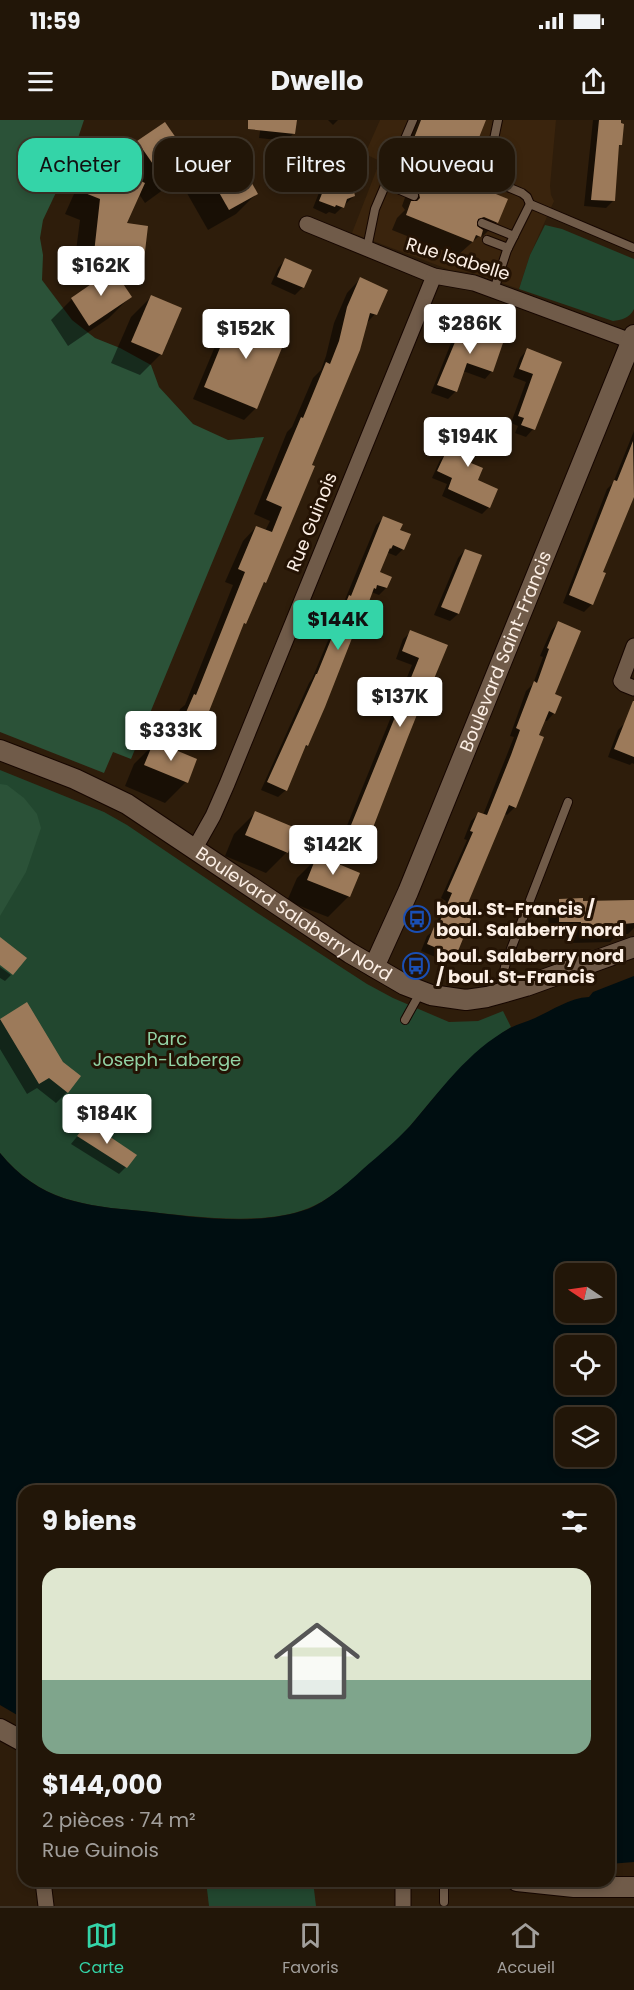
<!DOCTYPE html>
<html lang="fr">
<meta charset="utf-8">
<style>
body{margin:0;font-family:Poppins,sans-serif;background:#2a1f12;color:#f1f3f6;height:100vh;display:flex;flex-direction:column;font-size:22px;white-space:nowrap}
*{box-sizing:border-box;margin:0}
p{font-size:20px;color:#a29f9c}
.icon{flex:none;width:33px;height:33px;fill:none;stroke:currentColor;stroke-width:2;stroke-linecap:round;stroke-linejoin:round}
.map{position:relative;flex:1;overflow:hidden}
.side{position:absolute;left:18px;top:1365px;width:597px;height:402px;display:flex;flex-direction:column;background:#221608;border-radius:18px;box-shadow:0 3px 9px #0003,0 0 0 2px #3f3529}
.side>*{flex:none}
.banner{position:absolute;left:18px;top:18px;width:598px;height:54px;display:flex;gap:12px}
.needle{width:39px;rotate:283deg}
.fabs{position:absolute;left:555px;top:1143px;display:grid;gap:12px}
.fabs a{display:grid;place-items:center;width:60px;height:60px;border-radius:12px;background:#221608;box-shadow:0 3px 9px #0003,0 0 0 2px #3f3529;font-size:30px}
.price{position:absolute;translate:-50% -51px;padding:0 14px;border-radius:6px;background:#fff;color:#222;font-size:20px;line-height:39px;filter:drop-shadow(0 2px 3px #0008)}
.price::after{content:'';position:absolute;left:50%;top:36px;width:18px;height:14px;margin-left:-9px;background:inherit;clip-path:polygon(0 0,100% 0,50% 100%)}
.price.selected{background:#34d4a8;color:#111}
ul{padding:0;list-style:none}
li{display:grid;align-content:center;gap:12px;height:318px;padding:0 24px}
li+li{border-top:2px solid #3f3529}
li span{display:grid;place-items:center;height:186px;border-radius:18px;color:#555}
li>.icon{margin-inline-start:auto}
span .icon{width:108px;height:108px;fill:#fffc;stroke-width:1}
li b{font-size:26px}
h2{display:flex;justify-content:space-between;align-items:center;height:72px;padding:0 24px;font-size:26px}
.tag{padding:0 21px;border-radius:18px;background:#221608;box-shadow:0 3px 9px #0003,0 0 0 2px #3f3529;font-size:21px;line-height:54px}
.tag.selected{background:#34d4a8;color:#111}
.status{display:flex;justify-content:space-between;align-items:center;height:42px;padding:0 30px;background:#221608;direction:ltr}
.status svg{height:16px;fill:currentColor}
header{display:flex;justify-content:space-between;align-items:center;height:78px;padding:0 24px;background:#221608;font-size:27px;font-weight:700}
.tabs{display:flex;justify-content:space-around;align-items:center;height:84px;border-top:2px solid #3f3529;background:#221608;font-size:16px;color:#a29f9c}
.tabs a{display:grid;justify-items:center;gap:3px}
.tabs .selected{color:#34d4a8}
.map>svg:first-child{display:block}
</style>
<div class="status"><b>11:59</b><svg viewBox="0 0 49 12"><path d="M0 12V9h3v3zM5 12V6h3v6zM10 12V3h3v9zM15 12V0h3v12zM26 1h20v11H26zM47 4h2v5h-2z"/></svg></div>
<header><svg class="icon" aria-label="menu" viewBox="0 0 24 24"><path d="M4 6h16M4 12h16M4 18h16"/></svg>Dwello<svg class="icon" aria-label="share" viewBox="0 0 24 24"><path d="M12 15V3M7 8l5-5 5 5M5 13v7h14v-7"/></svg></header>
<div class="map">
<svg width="634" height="1786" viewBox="0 0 634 1786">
<rect width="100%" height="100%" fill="#2e1d0b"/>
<!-- built -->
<polygon fill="#3a240d" points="380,0 556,0 550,66 551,75 554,81 530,135 519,169 473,153 450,150 352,113 380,41 365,34"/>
<!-- green -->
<g fill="#22472f">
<path d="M 545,105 L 562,109 L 634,139 C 634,150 634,181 634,189 C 630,198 621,200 613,201 L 519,169 L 530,135 Z"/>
<path d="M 0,650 L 104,692 L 127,705 L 259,794 L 367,864 L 393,878 L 449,902 L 478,901 L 503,891 L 511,907 C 471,932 441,969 411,1005 C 390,1029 338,1077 309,1088 C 263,1107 191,1096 142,1091 C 85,1086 39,1081 0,1033 Z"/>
<polygon points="206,1761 313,1761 316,1786 209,1786"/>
</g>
<!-- forest -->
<g fill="#2b5238">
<polygon points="0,0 84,0 69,45 43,100 40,118 43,135 42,160 72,200 95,218 120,228 151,245 159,267 193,304 228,320 264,317 131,639 113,632 104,653 0,612"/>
<polygon points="0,664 7,665 24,678 37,694 41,708 26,752 0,796"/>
</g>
<!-- water -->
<path fill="#000e11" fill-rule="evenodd" d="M 634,856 L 634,1742 L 609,1744 L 609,1371 L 24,1371 L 24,1599 L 0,1585 L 0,1033 C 39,1081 84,1086 142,1091 C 194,1097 257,1107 308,1089 C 326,1082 349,1062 363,1049 C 379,1035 395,1022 410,1006 C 440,971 468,931 510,908 C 518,904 526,902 535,898 C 553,890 569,878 589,877 L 593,872 ZM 566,1154 L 604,1154 L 604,1192 L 566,1192 ZM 566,1226 L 604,1226 L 604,1264 L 566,1264 ZM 566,1298 L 604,1298 L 604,1336 L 566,1336 Z"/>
<!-- shadow -->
<g fill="#0007">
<polygon points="249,0 295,0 294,13 286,21 259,18 261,5"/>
<polygon points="328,0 338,0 333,5"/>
<polygon points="414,0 484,0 460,61 497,102 482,117 479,116 457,136 392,110 397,98 405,90 402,86 407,72 388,64"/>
<polygon points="593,0 620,0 621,24 617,27 613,81 606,88 584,86"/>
<polygon points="138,22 192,44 171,64 145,83 139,74 125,105 143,139 122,160 117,159 130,177 109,198 68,226 51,200 72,179 103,157 73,154 80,100 65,94 78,65 99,44 127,56 118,43"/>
<polygon points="205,47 257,73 236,94 208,110 184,68"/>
<polygon points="330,58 354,76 335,94 329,92 326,94 313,88 322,65"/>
<polygon points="285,140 310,151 302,168 295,175 271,164 278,148"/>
<polygon points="360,159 375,194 365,205 265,462 260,467 245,503 241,507 202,604 189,617 172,610 180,589 185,585 233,465 225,462 243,421 256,407 265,411 270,401 254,394 287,312 292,307 313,258 321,250 326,236 334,203 347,173"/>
<polygon points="151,177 161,234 140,255 111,243 131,197"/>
<polygon points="236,193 256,288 244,300 193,279 224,205"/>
<polygon points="463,205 492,251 485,259 463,251 455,272 448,279 431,273 455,213"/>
<polygon points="527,230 560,243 533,309 526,317 515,313 518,306 511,303 526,262 513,257 520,238"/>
<polygon points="467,303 469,344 489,387 482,394 442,376 447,364 432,358 440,340 446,334 450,335 461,309"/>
<polygon points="634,311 634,373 601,453 592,484 584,492 563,483 607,369 613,363"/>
<polygon points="383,398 398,411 403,429 396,436 386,432 378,453 386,468 379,475 371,472 358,508 352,513 307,626 302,630 286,670 278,677 261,670 309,563 312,559 376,405"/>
<polygon points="465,430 480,436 458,494 450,501 434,495 458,438"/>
<polygon points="558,503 553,575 554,593 547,601 544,600 515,687 507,695 504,693 461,796 454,835 447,842 421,831 427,816 433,811 446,781 441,778 467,720 464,719 471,701 479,693 483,695 514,617 510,616 526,571 533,564 543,537 540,536 551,511"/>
<polygon points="411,512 446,526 423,582 419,586 367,717 360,724 342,718 412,545 396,539 403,519"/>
<polygon points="626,602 634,605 634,644 632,643 630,645 608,637 618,610"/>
<polygon points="155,623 186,662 165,683 125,666 134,644"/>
<polygon points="255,693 287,732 266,753 225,736 234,714"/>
<polygon points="318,737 349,776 328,797 287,781 297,758"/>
<polygon points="560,780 582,783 634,782 634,808 628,814 618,814 610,822 570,823 570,813 549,813 548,791"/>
<polygon points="0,847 11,855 5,861 0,858"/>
<polygon points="26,884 67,972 56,983 37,968 27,974 0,929 0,900"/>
<polygon points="88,1003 126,1047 119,1054 71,1024"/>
</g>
<!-- building -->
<g fill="#9c7a5a">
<polygon points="248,0 297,0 295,14 248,9"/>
<polygon points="421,0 486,0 462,60 508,79 498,103 484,97 478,99 477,106 483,110 481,117 476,115 473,122 406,95 411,81 417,81 420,78 419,73 416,70 421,57 402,49"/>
<polygon points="599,0 621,0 621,3 624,4 622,25 619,25 615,81 591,80"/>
<polygon points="165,2 194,44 166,63 137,21"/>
<polygon points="233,29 258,74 229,90 204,46"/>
<polygon points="99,42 145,63 127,103 148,106 144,140 94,133 100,79 85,73"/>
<polygon points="329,56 341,61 342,59 352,63 355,76 347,79 344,88 336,85 335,87 319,81"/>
<polygon points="285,138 312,150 304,168 277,157"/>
<polygon points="113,149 132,177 89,206 71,178"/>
<polygon points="360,157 388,170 377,195 370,193 360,230 312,345 315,346 266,463 264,462 246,504 244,503 204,604 184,597 194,574 196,575 245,452 238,449 256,406 272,412 282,387 266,380 301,297 303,298 326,242 330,244 339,221 347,187"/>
<polygon points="151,175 182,188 162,235 131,222"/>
<polygon points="235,191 288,213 257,289 204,267"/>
<polygon points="463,203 504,220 493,252 467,243 457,272 437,265"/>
<polygon points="527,228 562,242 535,310 521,305 524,298 518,296 533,254 519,249"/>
<polygon points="467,301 485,308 471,343 483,348 478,360 498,369 490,388 448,369 452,358 437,351 446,332 452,335"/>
<polygon points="633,321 634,377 603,452 606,453 593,485 569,475 614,360 617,361"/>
<polygon points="383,396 403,404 400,410 411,414 404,430 393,425 391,429 390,428 380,452 392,457 387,468 377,465 376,469 374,468 359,509 356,508 325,587 308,626 306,625 287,671 267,662 316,554 317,554 349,475 351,476"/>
<polygon points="465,429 482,435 459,494 441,487"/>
<polygon points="558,501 581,511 555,574 562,577 555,594 549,591 539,615 544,617 516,688 509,685 463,795 471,799 456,836 427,824 434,807 437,808 452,773 447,771 473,712 470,711 478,692 487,695 511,635 520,610 516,608 534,561 537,563 549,529 547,528"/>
<polygon points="410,510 448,525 424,583 422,582 408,617 369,718 349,710 419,538 402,531"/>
<polygon points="633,581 634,581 634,637 614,629"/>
<polygon points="154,621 197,639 188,663 144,645"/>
<polygon points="255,691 298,709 288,733 245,715"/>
<polygon points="317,735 360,753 350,777 307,760"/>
<polygon points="583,778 583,781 634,780 634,803 623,804 623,812 581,812 581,802 559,802 559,779"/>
<polygon points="0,817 27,838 13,855 0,845"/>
<polygon points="27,882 63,942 81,956 68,973 49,958 39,964 0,899"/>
<polygon points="88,1002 137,1035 127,1048 77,1016"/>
</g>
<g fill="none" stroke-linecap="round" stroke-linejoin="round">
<defs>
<g id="service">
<polyline points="498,0 486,58 522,73 527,77 530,84"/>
<polyline points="386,64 414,76"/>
<polyline points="482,103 514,116"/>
<polyline points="487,120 508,128"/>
<polyline points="367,128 375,89 413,0"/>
<polyline points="494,170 507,130 530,84 634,128"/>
<polyline points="500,872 506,842 568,682"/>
<polyline points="405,900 420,873"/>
<polyline points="444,1782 444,1761"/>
</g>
<g id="minor">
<polyline points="307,104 434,156 474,163 631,221"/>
<polyline points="634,526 621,561 624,564 634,568"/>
<polyline points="195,728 213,696 227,664 434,156"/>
<polyline points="43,1761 46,1786"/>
<polyline points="403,1761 403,1786"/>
</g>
<g id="tertiary">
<path id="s1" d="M 0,630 L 75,659 L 127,684 L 350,833 L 405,865 L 431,875 L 466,880 L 487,877 L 526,866 L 634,827"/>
<path id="s2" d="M 374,847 L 408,772 L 634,215"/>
<polyline points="0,1609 24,1622"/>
<polyline points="517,1761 574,1767 634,1767"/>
</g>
</defs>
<!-- service casing -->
<use href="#service" stroke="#160600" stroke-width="10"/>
<!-- minor casing -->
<use href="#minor" stroke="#160600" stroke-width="17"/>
<!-- tertiary casing -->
<use href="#tertiary" stroke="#160600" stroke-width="22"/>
<!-- service -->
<use href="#service" stroke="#705b49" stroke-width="8"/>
<!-- minor -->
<use href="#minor" stroke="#705b49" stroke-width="15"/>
<!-- tertiary -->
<use href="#tertiary" stroke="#705b49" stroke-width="20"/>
</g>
<!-- icons -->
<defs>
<symbol id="bus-ring" viewBox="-11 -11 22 22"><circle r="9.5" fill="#241304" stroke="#1a4fb4" stroke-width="1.5"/><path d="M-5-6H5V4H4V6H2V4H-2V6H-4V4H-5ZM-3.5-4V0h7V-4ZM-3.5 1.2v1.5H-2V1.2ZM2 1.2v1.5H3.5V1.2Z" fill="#1a4fb4"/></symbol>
</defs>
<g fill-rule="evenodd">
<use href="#bus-ring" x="402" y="784" width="30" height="30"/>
<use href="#bus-ring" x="401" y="831" width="30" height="30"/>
</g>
<g text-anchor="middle" stroke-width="6" stroke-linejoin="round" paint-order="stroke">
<!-- street labels -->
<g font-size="18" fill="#fcefe5" stroke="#241304">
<text transform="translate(458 139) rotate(17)" y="6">Rue Isabelle</text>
<text transform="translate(312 402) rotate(-68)" y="6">Rue Guinois</text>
<text dy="6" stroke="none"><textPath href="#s2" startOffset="342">Boulevard Saint-Francis</textPath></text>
<text dy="6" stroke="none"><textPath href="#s1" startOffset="338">Boulevard Salaberry Nord</textPath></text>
</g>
<!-- poi labels -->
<g font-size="18" font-weight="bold" fill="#fcefe5" stroke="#241304" text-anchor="start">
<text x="436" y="795">boul. St-Francis /<tspan x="436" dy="21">boul. Salaberry nord</tspan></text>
<text x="436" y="842">boul. Salaberry nord<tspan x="436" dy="21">/ boul. St-Francis</tspan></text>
</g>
<!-- park labels -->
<g font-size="18" fill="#92d3a5" stroke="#241304">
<text x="167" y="925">Parc<tspan x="167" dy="21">Joseph-Laberge</tspan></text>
</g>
</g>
</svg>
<div class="fabs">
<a><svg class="needle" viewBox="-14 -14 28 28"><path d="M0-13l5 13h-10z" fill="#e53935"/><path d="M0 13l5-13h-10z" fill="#a29f9c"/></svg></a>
<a><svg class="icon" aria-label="locate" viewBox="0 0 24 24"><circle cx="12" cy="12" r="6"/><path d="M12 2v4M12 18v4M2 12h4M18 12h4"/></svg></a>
<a><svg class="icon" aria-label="layers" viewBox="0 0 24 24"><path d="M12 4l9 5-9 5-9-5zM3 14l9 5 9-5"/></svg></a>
</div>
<b class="price" style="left:101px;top:177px">$162K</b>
<b class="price" style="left:470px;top:235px">$286K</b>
<b class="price" style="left:246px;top:240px">$152K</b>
<b class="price" style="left:468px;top:348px">$194K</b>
<b class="price selected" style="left:338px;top:531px">$144K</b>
<b class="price" style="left:400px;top:608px">$137K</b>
<b class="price" style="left:171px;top:642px">$333K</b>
<b class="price" style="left:333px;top:756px">$142K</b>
<b class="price" style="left:107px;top:1025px">$184K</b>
<div class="banner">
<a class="tag selected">Acheter</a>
<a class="tag">Louer</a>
<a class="tag">Filtres</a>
<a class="tag">Nouveau</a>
</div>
<section class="side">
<h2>9 biens<svg class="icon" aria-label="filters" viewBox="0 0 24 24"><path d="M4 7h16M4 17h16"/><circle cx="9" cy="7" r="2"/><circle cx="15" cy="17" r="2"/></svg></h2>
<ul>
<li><span style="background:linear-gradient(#dfe7d0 60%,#7fa58c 0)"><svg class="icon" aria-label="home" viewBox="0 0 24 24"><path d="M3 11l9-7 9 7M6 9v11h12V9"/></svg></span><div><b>$144,000</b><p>2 pièces · 74 m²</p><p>Rue Guinois</p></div></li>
</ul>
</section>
</div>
<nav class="tabs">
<a class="selected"><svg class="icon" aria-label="map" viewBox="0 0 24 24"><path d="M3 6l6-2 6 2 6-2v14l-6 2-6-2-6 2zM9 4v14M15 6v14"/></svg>Carte</a>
<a><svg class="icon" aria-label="saved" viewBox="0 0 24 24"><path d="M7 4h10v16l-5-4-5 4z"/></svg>Favoris</a>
<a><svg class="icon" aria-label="home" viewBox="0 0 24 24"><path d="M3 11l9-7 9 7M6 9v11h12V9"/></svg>Accueil</a>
</nav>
